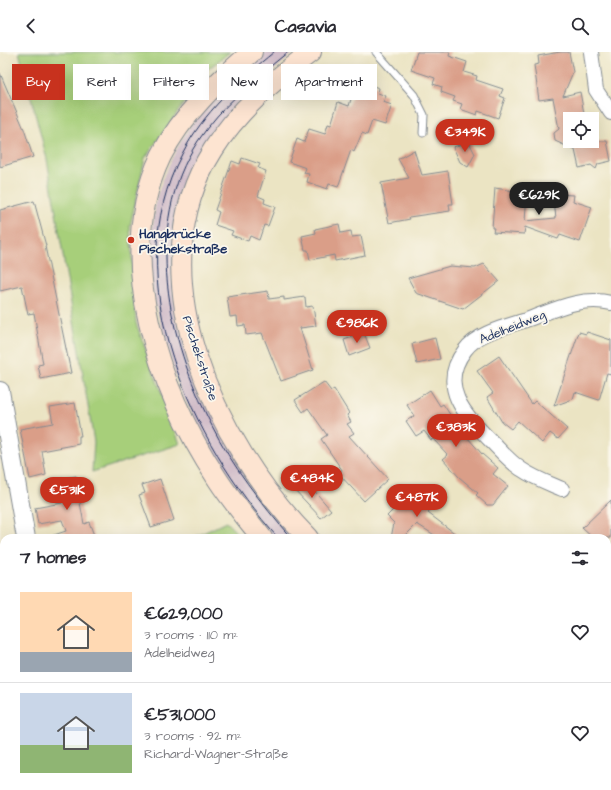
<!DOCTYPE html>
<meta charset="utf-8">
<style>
body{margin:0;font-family:"Architects Daughter",sans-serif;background:#f7f7f7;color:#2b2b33;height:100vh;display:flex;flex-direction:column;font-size:15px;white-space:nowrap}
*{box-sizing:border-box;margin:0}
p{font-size:13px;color:#7c7c81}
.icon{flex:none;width:22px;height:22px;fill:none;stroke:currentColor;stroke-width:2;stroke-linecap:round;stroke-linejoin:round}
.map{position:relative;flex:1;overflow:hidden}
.panel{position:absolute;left:0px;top:482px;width:611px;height:256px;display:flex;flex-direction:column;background:#fff;border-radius:12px 12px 0 0;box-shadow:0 4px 16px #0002}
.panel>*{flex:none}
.hud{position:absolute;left:12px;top:12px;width:400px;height:36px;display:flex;gap:8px}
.tools{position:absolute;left:563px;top:60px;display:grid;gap:8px}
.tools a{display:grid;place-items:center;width:36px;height:36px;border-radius:0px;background:#fff;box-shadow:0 4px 16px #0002;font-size:20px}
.price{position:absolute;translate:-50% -34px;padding:0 9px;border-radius:14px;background:#c8321e;color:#fff;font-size:13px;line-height:26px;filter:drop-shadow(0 1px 2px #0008)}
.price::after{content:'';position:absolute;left:50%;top:24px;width:12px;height:9px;margin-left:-6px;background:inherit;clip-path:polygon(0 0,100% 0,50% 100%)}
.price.selected{background:#222;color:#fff}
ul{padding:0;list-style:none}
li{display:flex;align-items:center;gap:12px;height:100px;padding:0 20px}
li+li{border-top:1px solid #e1e1e2}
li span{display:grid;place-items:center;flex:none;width:112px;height:80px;border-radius:0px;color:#555}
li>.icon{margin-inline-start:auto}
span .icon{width:48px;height:48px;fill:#fffc;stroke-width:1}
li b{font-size:17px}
h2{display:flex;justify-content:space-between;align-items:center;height:48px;padding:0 20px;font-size:17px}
.chip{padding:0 14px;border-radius:0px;background:#fff;box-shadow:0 4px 16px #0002;font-size:14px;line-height:36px}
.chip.selected{background:#c8321e;color:#fff}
header{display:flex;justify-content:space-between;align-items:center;height:52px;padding:0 20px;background:#fff;font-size:18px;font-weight:700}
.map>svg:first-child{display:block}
</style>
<header><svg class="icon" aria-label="back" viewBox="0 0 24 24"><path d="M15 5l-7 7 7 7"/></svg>Casavia<svg class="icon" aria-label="search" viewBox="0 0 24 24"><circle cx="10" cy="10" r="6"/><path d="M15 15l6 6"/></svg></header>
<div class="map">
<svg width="611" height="738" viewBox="0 0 611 738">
<rect width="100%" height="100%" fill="#fbf7ec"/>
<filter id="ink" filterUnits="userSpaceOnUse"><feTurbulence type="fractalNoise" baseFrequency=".025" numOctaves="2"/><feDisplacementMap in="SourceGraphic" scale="8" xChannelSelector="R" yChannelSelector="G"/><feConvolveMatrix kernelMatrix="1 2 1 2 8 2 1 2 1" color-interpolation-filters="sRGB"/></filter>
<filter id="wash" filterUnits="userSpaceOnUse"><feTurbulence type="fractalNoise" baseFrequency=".012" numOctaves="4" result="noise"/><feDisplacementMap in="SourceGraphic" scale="16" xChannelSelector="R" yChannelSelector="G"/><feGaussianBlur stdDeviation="0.9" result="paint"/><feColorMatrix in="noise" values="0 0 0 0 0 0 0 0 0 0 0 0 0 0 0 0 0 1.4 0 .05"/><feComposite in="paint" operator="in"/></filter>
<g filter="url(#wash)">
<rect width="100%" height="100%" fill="#ebe4c3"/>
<!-- industrial -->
<polygon fill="#d1bdc9" points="266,0 295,0 239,49 209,85 195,110 185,132 174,177 172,227 179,273 297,486 273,486 260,471 209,395 181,340 174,319 154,248 151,223 150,196 156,147 164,123 177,96 191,72 209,51"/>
<!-- green -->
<g fill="#a7cf7a" stroke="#617f6c">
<polygon points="19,0 230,0 208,17 145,106 130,174 136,271 180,392 92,420 94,390 47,107"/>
<polygon points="226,470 242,486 193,486"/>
<polygon points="607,710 611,711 611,738 357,738 351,734 607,734"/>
</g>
<g id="blocks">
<!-- building -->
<g fill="#da9e88">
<polygon points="417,0 450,0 449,4 467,10 464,20 477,24 476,28 503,37 500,44 505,46 498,66 478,59 477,63 460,57 462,52 453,49 455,45 441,40 442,35 433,32 435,26 411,18"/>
<polygon points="560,0 569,0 573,20 563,44 580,40 585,67 570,67 570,89 607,89 611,109 598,112 596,117 591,113 579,116 575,98 555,89 554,81 559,77 553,46 539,48 534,13 539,12 538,4"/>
<polygon points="0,21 24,77 33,105 0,115"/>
<polygon points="361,30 379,36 378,41 386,44 383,50 392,53 385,73 372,69 367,83 362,81 354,100 351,98 338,135 329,132 327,137 307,130 309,122 304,121 306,116 289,110 297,87 304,90 309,77 325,82 328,72 331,73 338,50 349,54 353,40 357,41"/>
<polygon points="469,90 475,102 468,115 460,110 453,95"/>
<polygon points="414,98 422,123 448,119 453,152 449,152 450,159 409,165 410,167 389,171 381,131 409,126 398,107"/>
<polygon points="242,106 260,112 258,116 266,119 258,144 265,147 264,151 275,155 268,174 264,173 259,188 250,184 248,189 231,183 233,179 215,173 219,160 215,158 232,109 240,112"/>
<polygon points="495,136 527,141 525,169 556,166 553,142 574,143 573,149 592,155 580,190 560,183 558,187 525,175 524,182 493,180 494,176 492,176"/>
<polygon points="34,149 46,194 45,194 71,321 41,327 38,313 43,312 34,261 28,262 22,234 0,239 0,158"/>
<polygon points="339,172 341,181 351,179 352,185 361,184 365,203 335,209 334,203 310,208 308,198 305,198 302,184 316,181 315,177"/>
<polygon points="484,212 499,229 463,257 416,241 408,226 450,214 475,216"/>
<polygon points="268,239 269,247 284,245 284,248 305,245 306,255 313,254 316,274 300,276 313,318 281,329 262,281 246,283 245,273 238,274 237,264 230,265 227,245"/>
<polygon points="579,280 586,282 587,280 611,288 611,322 607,321 599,348 575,340 573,347 554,354"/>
<polygon points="364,281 370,296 349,304 344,288"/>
<polygon points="435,286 440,307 417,312 412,292"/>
<polygon points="499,304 532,352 535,349 567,377 558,387 550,381 542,391 518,369 511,377 502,370 487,345 493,341 477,319"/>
<polygon points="324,330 331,339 334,337 349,361 347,363 351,370 347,372 354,381 349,384 388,427 364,449 339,422 342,418 321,387 327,383 308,356 303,360 295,348"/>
<polygon points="430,338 440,354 443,352 459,376 482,402 498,416 493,422 508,434 493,453 487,453 476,443 478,441 459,425 443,407 448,403 433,387 431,388 424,379 416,384 406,369 414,364 407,353"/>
<polygon points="75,351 81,384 79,384 79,392 42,399 46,423 30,427 20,377 53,371 50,355"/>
<polygon points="76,424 82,431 78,440 84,472 89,470 95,486 51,486 51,484 66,479 62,468 38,472 35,456 62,451 58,427"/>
<polygon points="160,427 174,468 151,475 139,443 145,441 142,433"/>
<polygon points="305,428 331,458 321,466 293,436"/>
<polygon points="412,439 418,445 423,440 434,451 429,457 430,459 428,461 461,486 439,486 417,472 404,485 391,486 394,471 387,464"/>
<polygon points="611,448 611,486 593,486 582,476"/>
</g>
</g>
</g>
<g filter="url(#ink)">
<use href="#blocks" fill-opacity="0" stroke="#838a90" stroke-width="1"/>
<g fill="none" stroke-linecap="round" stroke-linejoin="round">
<defs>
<polyline id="service" points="376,0 414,43 424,63 423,81"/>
<g id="minor">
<polyline points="591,0 596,38 611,61"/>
<path d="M 562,437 C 548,431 534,426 521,417 C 510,410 500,398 490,388 C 465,363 437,334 465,298 C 478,280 509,274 529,267 C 556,257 582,244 611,251"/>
<polyline points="165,734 170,738"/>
</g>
<g id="tertiary">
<polyline points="0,339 26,486"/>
<polyline points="0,653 4,652"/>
</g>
<g id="secondary">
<path d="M 252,0 C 217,30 182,62 161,104 C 112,206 159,339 218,428 C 231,448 247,467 262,486"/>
<path d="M 308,486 C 216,392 134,223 213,98 C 238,58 274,28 311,0"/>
<polyline points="607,656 611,657"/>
<polyline points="607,692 611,693"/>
</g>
</defs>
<!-- service casing -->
<use href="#service" stroke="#838a90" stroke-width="9"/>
<!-- minor casing -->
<use href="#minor" stroke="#838a90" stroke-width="16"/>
<!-- tertiary casing -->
<use href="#tertiary" stroke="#838a90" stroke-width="20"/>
<!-- secondary casing -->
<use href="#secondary" stroke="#838a90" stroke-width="22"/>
<!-- service -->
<use href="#service" stroke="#fff" stroke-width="7"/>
<!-- minor -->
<use href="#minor" stroke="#fff" stroke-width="14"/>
<!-- tertiary -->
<use href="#tertiary" stroke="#fff" stroke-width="18"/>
<!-- secondary -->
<use href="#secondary" stroke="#fde4d1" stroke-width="20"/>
<!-- tram -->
<g stroke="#1b2f5e" stroke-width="1">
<path d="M 274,0 C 238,29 203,61 182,102 C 115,228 192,390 278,486"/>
<path d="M 288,0 C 256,26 221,54 198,89 C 142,174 168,288 211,372 C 232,414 261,451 291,486"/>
<polyline points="607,669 611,670"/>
<polyline points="607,679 611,680"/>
</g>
</g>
</g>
<!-- markers -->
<circle fill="#c8321e" stroke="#fbf7ec" stroke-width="1.5" cx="131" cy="188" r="4"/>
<g text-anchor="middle" stroke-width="3.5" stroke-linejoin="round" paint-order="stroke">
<!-- poi labels -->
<g font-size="13" font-weight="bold" fill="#1b2f5e" stroke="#fbf7ec" text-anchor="start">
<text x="139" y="186">Hangbrücke<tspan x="139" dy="15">Pischekstraße</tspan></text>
</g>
<!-- street labels -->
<g font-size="13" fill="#1b2f5e" stroke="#fbf7ec">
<text transform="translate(512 274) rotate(-22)" y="5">Adelheidweg</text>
<text transform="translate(201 306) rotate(72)" y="5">Pischekstraße</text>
</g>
</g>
</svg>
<div class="tools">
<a><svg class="icon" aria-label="locate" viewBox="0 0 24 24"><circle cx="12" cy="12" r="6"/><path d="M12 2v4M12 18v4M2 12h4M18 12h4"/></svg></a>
</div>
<b class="price" style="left:465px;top:101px">€349K</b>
<b class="price selected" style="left:539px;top:164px">€629K</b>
<b class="price" style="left:357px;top:292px">€986K</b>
<b class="price" style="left:456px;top:396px">€383K</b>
<b class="price" style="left:312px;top:447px">€484K</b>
<b class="price" style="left:67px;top:459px">€531K</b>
<b class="price" style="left:417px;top:466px">€487K</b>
<div class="hud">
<a class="chip selected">Buy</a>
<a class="chip">Rent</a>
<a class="chip">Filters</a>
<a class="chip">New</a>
<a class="chip">Apartment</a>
</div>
<section class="panel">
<h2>7 homes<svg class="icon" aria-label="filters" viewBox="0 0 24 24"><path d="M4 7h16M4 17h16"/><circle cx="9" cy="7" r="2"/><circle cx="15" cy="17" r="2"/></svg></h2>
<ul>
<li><span style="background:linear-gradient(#ffd9b3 75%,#9aa5b1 0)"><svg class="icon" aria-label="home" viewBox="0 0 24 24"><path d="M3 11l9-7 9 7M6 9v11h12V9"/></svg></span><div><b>€629,000</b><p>3 rooms · 110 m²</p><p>Adelheidweg</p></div><svg class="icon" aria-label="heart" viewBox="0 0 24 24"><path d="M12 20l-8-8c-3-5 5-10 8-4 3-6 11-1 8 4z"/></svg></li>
<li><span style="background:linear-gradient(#c9d6e8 65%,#8fb573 0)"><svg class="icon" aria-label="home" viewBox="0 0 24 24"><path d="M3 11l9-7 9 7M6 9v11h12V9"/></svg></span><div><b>€531,000</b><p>3 rooms · 92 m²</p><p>Richard-Wagner-Straße</p></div><svg class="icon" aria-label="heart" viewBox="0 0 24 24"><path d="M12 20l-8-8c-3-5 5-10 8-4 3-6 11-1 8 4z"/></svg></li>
</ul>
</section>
</div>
